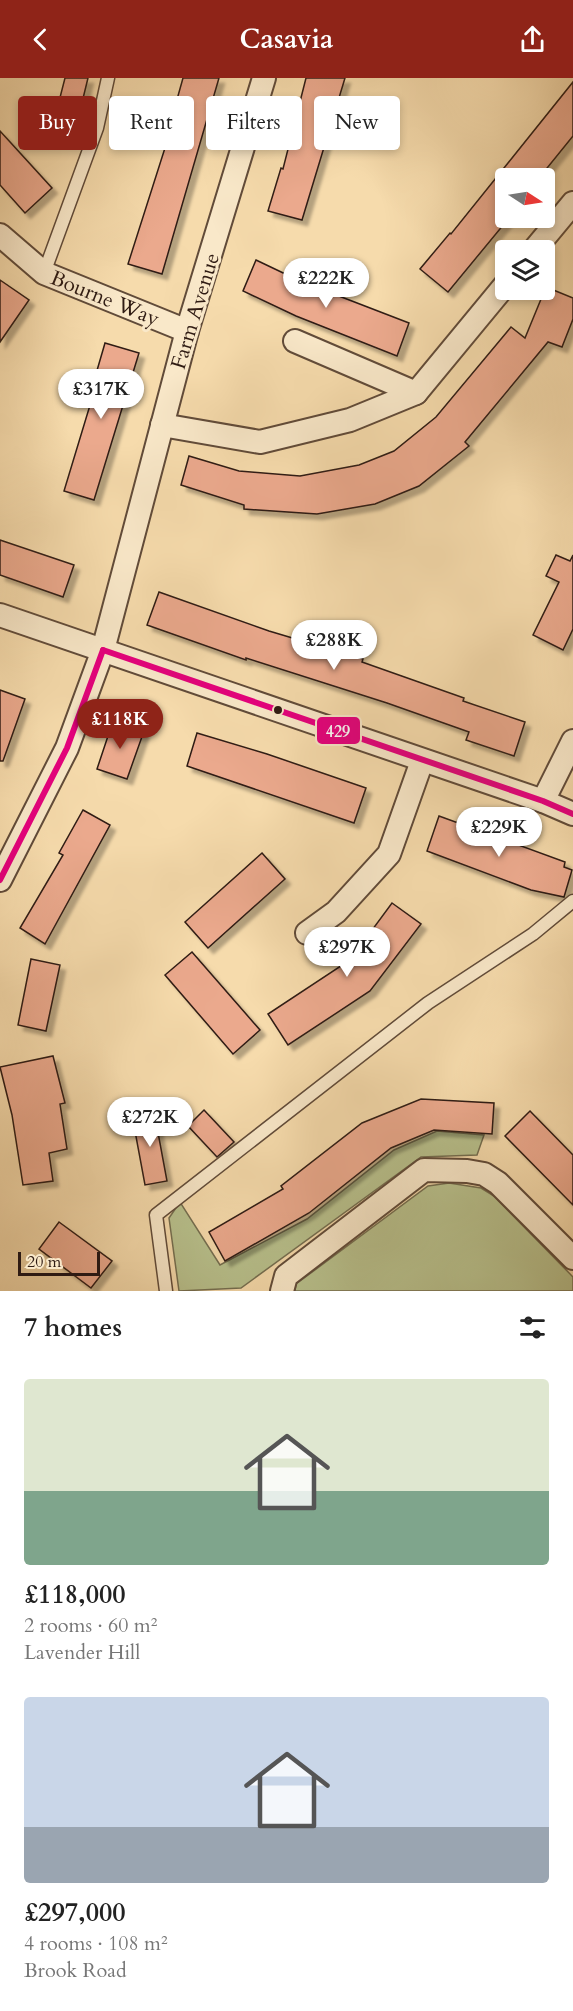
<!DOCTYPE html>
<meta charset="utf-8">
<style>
body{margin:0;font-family:Cardo,serif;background:#f2f2f2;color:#222;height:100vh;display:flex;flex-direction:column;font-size:22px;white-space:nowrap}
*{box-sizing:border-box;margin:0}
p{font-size:20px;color:#767676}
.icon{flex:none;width:33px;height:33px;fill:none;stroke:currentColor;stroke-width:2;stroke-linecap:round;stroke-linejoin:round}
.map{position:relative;height:1213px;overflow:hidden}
.details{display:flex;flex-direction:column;background:#fff;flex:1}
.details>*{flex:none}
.hud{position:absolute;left:18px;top:18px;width:537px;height:54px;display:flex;gap:12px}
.needle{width:39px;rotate:102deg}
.buttons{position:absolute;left:495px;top:90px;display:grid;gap:12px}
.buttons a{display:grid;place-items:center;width:60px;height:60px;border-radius:6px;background:#fff;box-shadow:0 3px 9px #0003;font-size:30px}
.scale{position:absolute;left:18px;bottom:15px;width:82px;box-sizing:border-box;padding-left:6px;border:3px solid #2f1b13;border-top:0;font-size:16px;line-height:21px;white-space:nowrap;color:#2f1b13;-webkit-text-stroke:4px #f9e8c9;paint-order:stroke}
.price{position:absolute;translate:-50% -51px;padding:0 14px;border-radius:21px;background:#fff;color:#222;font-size:20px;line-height:39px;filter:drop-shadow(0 2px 3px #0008)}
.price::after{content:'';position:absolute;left:50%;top:36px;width:18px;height:14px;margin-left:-9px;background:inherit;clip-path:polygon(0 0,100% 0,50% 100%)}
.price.active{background:#8f2418;color:#fff}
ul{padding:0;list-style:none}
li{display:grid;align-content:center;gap:12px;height:318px;padding:0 24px}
li span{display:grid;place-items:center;height:186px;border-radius:6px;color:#555}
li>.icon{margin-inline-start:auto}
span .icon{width:108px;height:108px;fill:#fffc;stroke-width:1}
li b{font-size:26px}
h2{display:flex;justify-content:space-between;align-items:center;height:72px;padding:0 24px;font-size:26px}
.tag{padding:0 21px;border-radius:6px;background:#fff;box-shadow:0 3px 9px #0003;font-size:21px;line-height:54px}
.tag.active{background:#8f2418;color:#fff}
header{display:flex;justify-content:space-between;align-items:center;height:78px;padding:0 24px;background:#8f2418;color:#fff;font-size:27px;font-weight:700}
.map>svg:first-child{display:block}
</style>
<header><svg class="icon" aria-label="back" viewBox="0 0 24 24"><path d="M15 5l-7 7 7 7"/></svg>Casavia<svg class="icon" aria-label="share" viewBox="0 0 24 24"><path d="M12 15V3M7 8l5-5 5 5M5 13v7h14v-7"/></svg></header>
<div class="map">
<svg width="573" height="1213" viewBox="0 0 573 1213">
<defs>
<filter id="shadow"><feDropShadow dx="5.5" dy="5.5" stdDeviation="1.5" flood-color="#0004"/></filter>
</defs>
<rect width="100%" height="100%" fill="#f6dbac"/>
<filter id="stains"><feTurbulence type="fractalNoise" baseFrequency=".00333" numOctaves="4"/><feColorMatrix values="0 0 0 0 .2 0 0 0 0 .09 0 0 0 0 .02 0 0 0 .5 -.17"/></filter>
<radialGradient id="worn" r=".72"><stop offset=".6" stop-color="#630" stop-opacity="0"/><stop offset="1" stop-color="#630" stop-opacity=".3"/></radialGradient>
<!-- green -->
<g fill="#b8c18d" stroke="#746e50" stroke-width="1.5">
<polygon points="437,1053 484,1057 477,1077 421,1079 241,1210 179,1213 169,1140 180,1124 220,1187 307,1141 394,1072"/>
<polygon points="449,1105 481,1110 494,1118 573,1199 573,1213 295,1213 296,1206 428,1108"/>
</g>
<!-- building -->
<g fill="#eba98d" stroke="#2f1b13" stroke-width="1.5" filter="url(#shadow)">
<polygon points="65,0 88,0 77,45 55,39"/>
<polygon points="183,0 219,0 162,196 128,186 179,26 176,25"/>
<polygon points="306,0 345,0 302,142 268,133 281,90 283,91"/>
<polygon points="573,4 573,58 539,100 506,100 506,140 509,140 448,214 420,191 450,155 451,156"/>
<polygon points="0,53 52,110 25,135 0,107"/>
<polygon points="256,182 300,203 409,245 397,278 296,238 243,213"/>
<polygon points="0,202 29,222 0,264"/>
<polygon points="546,209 573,220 573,241 562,269 548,264 465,364 469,368 419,408 375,426 317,436 244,431 244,427 181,407 189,378 239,393 300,398 359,387 394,373 436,339 511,249 525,260"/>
<polygon points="105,265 139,275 94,422 64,413 94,314 91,313"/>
<polygon points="0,462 74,487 63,519 0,497"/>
<polygon points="556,477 570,483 573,477 573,551 563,572 533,557 559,504 546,498"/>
<polygon points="159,514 269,553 363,581 362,584 464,620 463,623 525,644 514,678 466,662 469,654 387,625 246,580 246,582 147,547"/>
<polygon points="0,612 25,621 3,683 0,683"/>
<polygon points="113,643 144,653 127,701 97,691"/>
<polygon points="197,655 267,676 366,710 354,745 187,688"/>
<polygon points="83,732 110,747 45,866 20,850 63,777 59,775"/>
<polygon points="439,738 565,784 564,789 572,792 564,819 531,812 427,773"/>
<polygon points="262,775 285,801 208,870 185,844"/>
<polygon points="392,825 421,846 370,913 288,967 268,936 350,882"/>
<polygon points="192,874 260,952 233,976 165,897"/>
<polygon points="31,881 60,887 46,953 18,947"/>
<polygon points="53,978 65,1025 60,1026 67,1071 49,1075 53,1103 23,1107 12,1037 0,989"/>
<polygon points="421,1021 494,1025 492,1056 434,1052 391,1070 309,1135 225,1183 209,1154 283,1111 281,1108 362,1045"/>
<polygon points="204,1032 234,1064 217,1079 188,1048"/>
<polygon points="154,1033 167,1103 145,1107 132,1037"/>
<polygon points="530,1033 573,1077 573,1127 505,1058"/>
<polygon points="59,1144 112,1183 91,1210 39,1171"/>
</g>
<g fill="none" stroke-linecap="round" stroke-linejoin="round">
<defs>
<g id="service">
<polyline points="44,195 97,50 108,0"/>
<polyline points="166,1213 156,1137 428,925 533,856 573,823"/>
</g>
<g id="minor">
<polyline points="0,157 44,195 187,253"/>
<polyline points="534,172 573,125"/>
<polyline points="295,263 416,315 506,206"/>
<polyline points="162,347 260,364 350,342 416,315"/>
<polyline points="0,537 543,723 573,736"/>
<polyline points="543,723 573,663"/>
<polyline points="0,802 67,670 103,572 187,253 264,0"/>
<polyline points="307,855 336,834 389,776 422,683"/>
<polyline points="282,1213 286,1198 424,1092 467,1093 484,1096 498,1105 573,1180"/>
</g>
</defs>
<!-- service casing -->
<use href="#service" stroke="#614b39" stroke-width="15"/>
<!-- minor casing -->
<use href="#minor" stroke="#614b39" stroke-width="26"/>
<!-- service -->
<use href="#service" stroke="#f9e8c9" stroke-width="12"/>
<!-- minor -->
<use href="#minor" stroke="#f9e8c9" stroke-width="22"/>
<defs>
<g id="bus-1">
<polyline points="103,572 543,723 573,736"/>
<polyline points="0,802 67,670 103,572"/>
</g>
</defs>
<!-- bus-1 casing -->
<use href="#bus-1" stroke="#f9e8c9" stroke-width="10"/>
<!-- bus-1 -->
<use href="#bus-1" stroke="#e5007d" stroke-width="6"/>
</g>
<!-- markers -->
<circle fill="#2f1b13" stroke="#f9e8c9" stroke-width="2" cx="278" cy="632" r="5"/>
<g text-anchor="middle" stroke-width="6" stroke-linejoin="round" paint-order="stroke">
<!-- street labels -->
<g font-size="21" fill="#2f1b13" stroke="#f9e8c9">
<text transform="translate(105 220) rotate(22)" y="7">Bourne Way</text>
<text transform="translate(195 233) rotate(-73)" y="7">Farm Avenue</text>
</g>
</g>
<rect stroke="#f9e8c9" stroke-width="2" x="316" y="638" width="45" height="29" rx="6" fill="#e5007d"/>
<g font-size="16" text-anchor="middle" font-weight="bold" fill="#fff">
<text x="338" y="659">429</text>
</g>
<rect width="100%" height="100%" filter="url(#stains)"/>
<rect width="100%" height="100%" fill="url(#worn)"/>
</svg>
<div class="buttons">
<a><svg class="needle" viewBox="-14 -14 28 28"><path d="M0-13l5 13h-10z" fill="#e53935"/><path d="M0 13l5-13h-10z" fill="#767676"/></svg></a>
<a><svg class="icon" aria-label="layers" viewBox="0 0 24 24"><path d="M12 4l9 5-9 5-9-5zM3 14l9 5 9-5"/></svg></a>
</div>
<div class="scale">20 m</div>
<b class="price" style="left:326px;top:231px">£222K</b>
<b class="price" style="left:101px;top:342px">£317K</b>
<b class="price" style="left:334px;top:593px">£288K</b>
<b class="price active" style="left:120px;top:672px">£118K</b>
<b class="price" style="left:499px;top:780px">£229K</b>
<b class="price" style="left:347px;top:900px">£297K</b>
<b class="price" style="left:150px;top:1070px">£272K</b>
<div class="hud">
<a class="tag active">Buy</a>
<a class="tag">Rent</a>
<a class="tag">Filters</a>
<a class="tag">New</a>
</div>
</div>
<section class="details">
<h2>7 homes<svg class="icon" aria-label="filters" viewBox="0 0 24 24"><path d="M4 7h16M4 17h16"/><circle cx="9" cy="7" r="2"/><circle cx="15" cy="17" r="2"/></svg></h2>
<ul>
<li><span style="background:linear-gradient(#dfe7d0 60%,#7fa58c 0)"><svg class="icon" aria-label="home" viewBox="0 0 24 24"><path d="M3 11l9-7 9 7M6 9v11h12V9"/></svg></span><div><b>£118,000</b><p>2 rooms · 60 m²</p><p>Lavender Hill</p></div></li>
<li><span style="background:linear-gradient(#c9d6e8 70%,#9aa5b1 0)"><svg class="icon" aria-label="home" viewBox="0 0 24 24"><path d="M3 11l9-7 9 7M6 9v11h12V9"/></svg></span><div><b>£297,000</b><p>4 rooms · 108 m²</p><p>Brook Road</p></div></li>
</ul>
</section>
